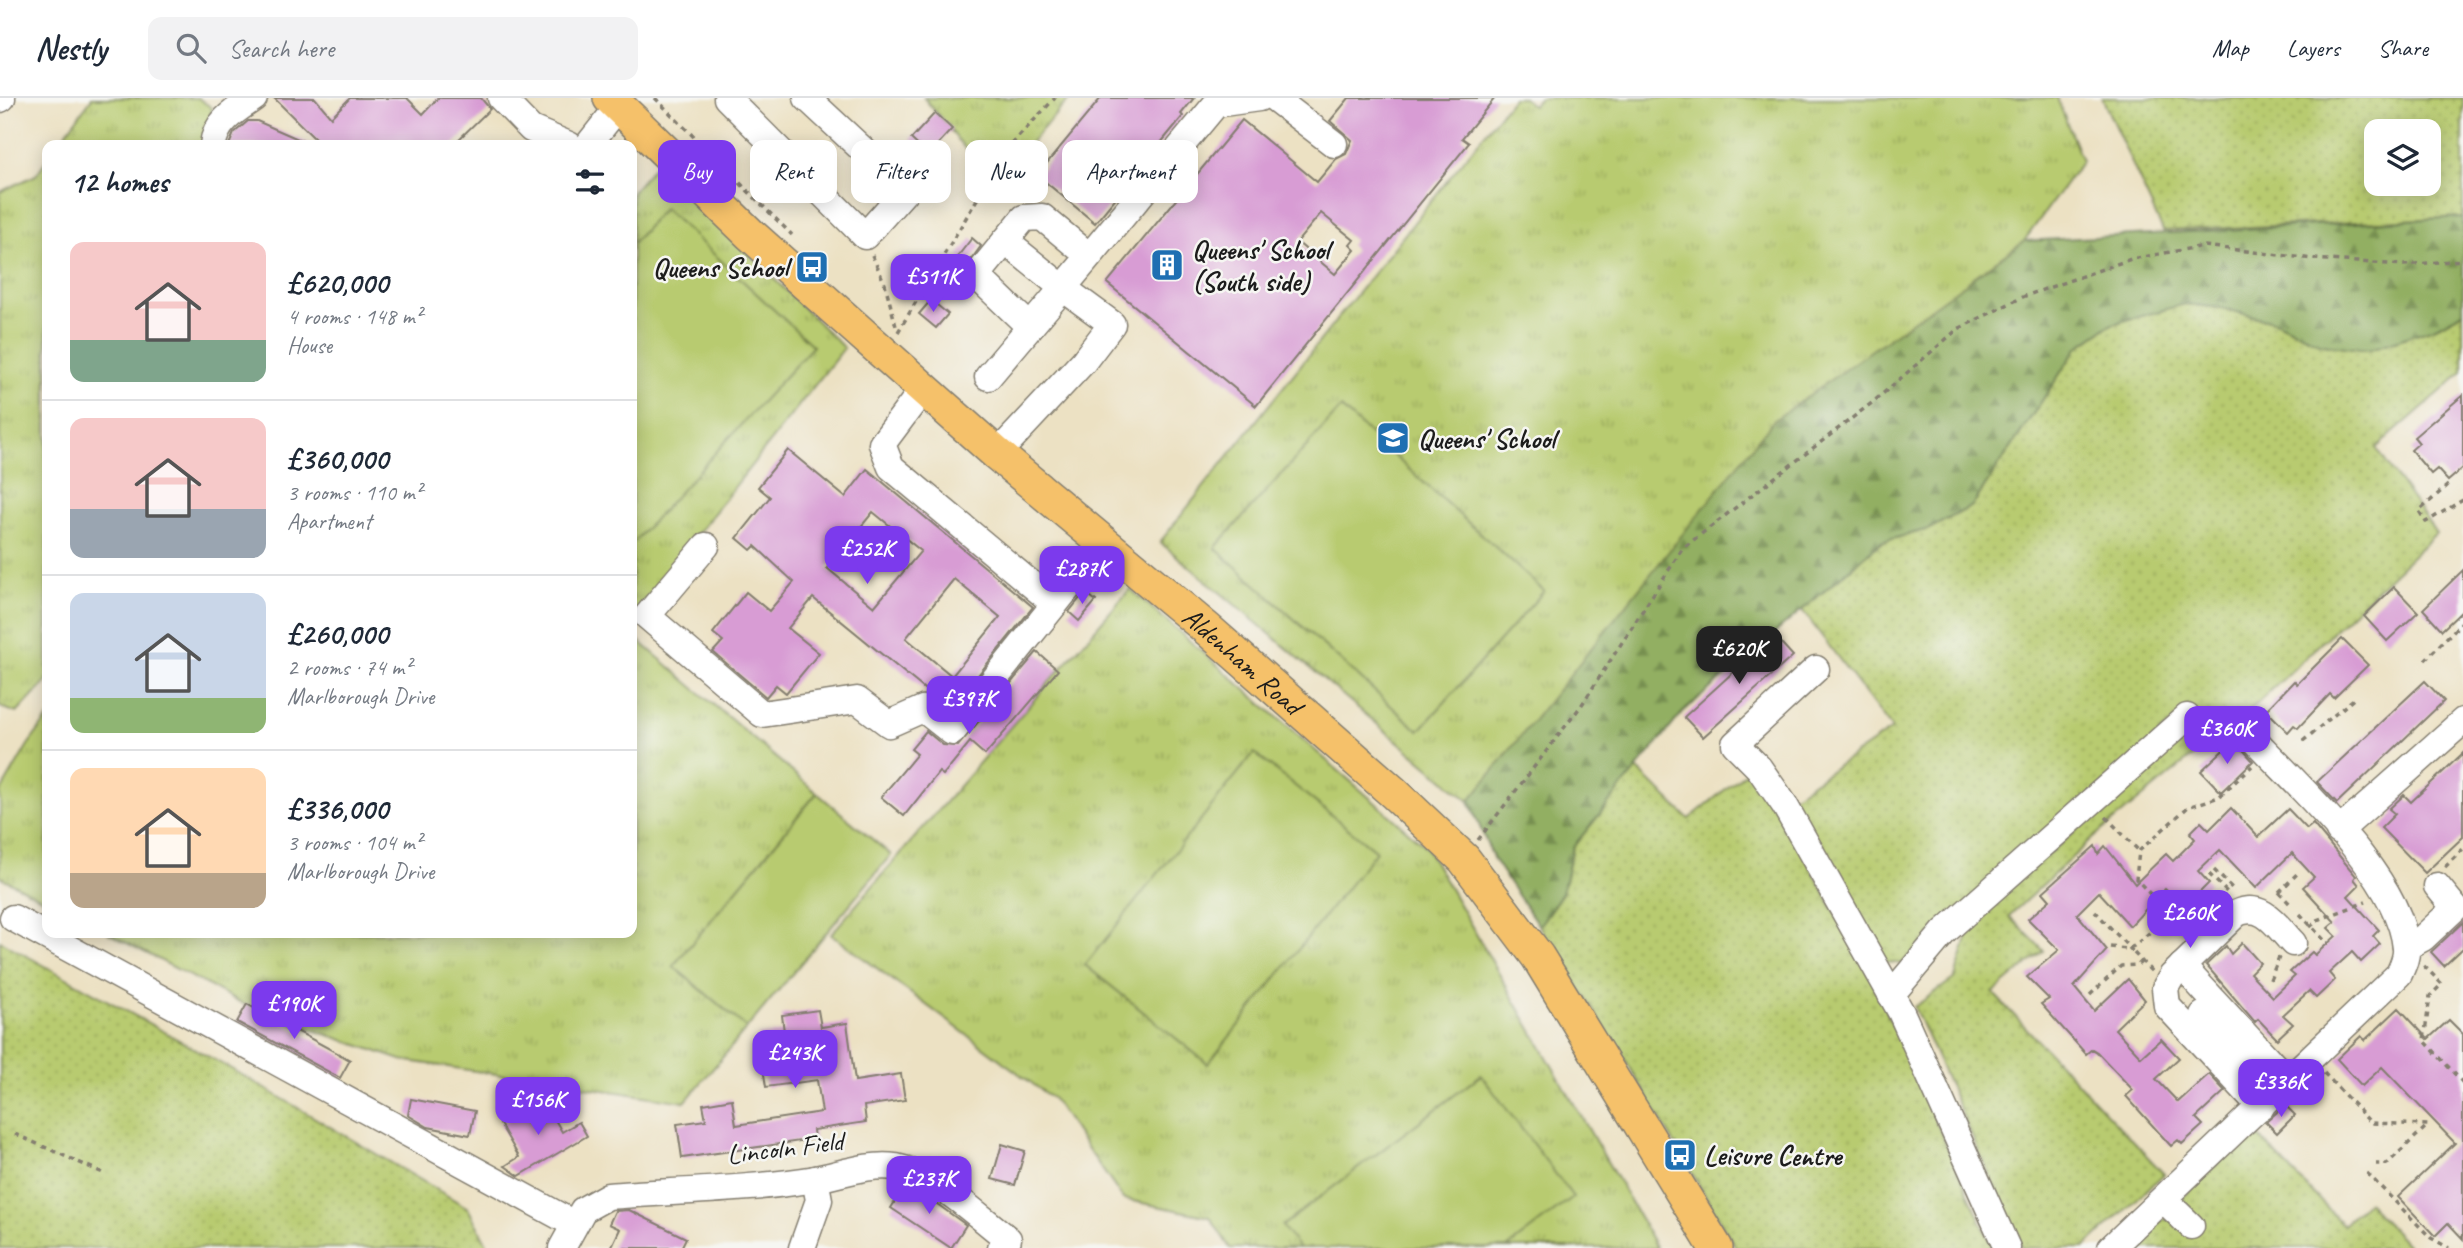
<!DOCTYPE html>
<meta charset="utf-8">
<style>
body{margin:0;font-family:Caveat,sans-serif;background:#f2f2f3;color:#1f2937;height:100vh;display:flex;flex-direction:column;font-size:26px;white-space:nowrap}
*{box-sizing:border-box;margin:0}
p{font-size:23px;color:#747a83}
.icon{flex:none;width:38px;height:38px;fill:none;stroke:currentColor;stroke-width:2;stroke-linecap:round;stroke-linejoin:round}
.map{position:relative;flex:1;overflow:hidden}
.panel{position:absolute;left:42px;top:42px;width:595px;height:798px;display:flex;flex-direction:column;background:#fff;border-radius:14px;box-shadow:0 4px 18px #0003}
.panel>*{flex:none}
.banner{position:absolute;left:658px;top:42px;width:665px;height:63px;display:flex;gap:14px}
.buttons{position:absolute;left:2364px;top:21px;display:grid;gap:14px}
.buttons a{display:grid;place-items:center;width:77px;height:77px;border-radius:14px;background:#fff;box-shadow:0 4px 18px #0003;font-size:35px}
.price{position:absolute;translate:-50% -60px;padding:0 16px;border-radius:14px;background:#7c3aed;color:#fff;font-size:23px;line-height:46px;filter:drop-shadow(0 2px 4px #0008)}
.price::after{content:'';position:absolute;left:50%;top:42px;width:21px;height:16px;margin-left:-10px;background:inherit;clip-path:polygon(0 0,100% 0,50% 100%)}
.price.active{background:#222;color:#fff}
ul{padding:0;list-style:none}
li{display:flex;align-items:center;gap:21px;height:175px;padding:0 28px}
li+li{border-top:2px solid #e0e1e3}
li span{display:grid;place-items:center;flex:none;width:196px;height:140px;border-radius:14px;color:#555}
li>.icon{margin-inline-start:auto}
span .icon{width:84px;height:84px;fill:#fffc;stroke-width:1}
li b{font-size:30px}
h2{display:flex;justify-content:space-between;align-items:center;height:84px;padding:0 28px;font-size:30px}
.tag{padding:0 24px;border-radius:14px;background:#fff;box-shadow:0 4px 18px #0003;font-size:24px;line-height:63px}
.tag.active{background:#7c3aed;color:#fff}
header{display:flex;align-items:center;gap:42px;box-sizing:border-box;height:98px;padding:0 35px;background:#fff;border-bottom:2px solid #e0e1e3}
header strong{font-size:33px}
nav{display:flex;gap:38px;margin-inline-start:auto;font-size:24px}
.search{width:490px;height:63px;background:#f2f2f3;display:flex;align-items:center;gap:18px;box-sizing:border-box;padding:0 24px;border-radius:14px;color:#747a83;font-size:26px}
.map>svg:first-child{display:block}
</style>
<header>
<strong>Nestly</strong>
<div class="search"><svg class="icon" aria-label="search" viewBox="0 0 24 24"><circle cx="10" cy="10" r="6"/><path d="M15 15l6 6"/></svg>Search here</div>
<nav><a>Map</a><a>Layers</a><a>Share</a></nav>
</header>
<div class="map">
<svg width="2463" height="1150" viewBox="0 0 2463 1150">
<defs>
<pattern id="grass-dots" width="8" height="8" patternUnits="userSpaceOnUse" patternTransform="scale(1.75)"><rect width="8" height="8" fill="#b8cb6f"/><path d="M2 2h.1M6 6h.1" fill="none" stroke="#9eae60" stroke-width="1.8" stroke-linecap="round"/></pattern>
<pattern id="forest-firs" width="22" height="20" patternUnits="userSpaceOnUse" patternTransform="scale(1.75)"><rect width="22" height="20" fill="#92af62"/><path d="M5 1l3.5 6h-7zM16 11l3.5 6h-7z" fill="#768e50"/></pattern>
<pattern id="park-tufts" width="24" height="20" patternUnits="userSpaceOnUse" patternTransform="scale(1.75)"><rect width="24" height="20" fill="#b8cb6f"/><path d="M3 7l-1-3M5 7V3M7 7l1-3M15 17l-1-3M17 17v-4M19 17l1-3" fill="none" stroke="#9eae60"/></pattern>
</defs>
<rect width="100%" height="100%" fill="#f6f6f2"/>
<filter id="ink" filterUnits="userSpaceOnUse"><feTurbulence type="fractalNoise" baseFrequency=".0143" numOctaves="2"/><feDisplacementMap in="SourceGraphic" scale="14" xChannelSelector="R" yChannelSelector="G"/><feConvolveMatrix kernelMatrix="1 2 1 2 8 2 1 2 1" color-interpolation-filters="sRGB"/></filter>
<filter id="wash" filterUnits="userSpaceOnUse"><feTurbulence type="fractalNoise" baseFrequency=".00686" numOctaves="4" result="noise"/><feDisplacementMap in="SourceGraphic" scale="28" xChannelSelector="R" yChannelSelector="G"/><feGaussianBlur stdDeviation="1.57" result="paint"/><feColorMatrix in="noise" values="0 0 0 0 0 0 0 0 0 0 0 0 0 0 0 0 0 1.4 0 .05"/><feComposite in="paint" operator="in"/></filter>
<g filter="url(#wash)">
<rect width="100%" height="100%" fill="#ece1c3"/>
<!-- grass -->
<g fill="url(#grass-dots)" stroke="#6a7446" stroke-width="2" fill-rule="evenodd">
<path d="M 2102,0 L 2463,0 L 2463,119 L 2163,133 ZM 2376,33 L 2429,33 L 2429,86 L 2376,86 Z"/>
<polygon points="2185,206 2221,210 2277,224 2322,246 2434,230 2463,214 2463,274 2376,350 2436,435 2259,604 2094,739 2009,818 2044,853 1993,895 2164,1076 2084,1150 2022,1150 1914,909 1955,880 1973,821 2199,626 2183,615 1901,866 1883,863 1790,700 1892,631 1802,512 1882,444 1929,431 1972,408 2077,250 2112,226"/>
<polygon points="1636,670 1689,721 1749,672 1777,707 1872,882 1993,1150 1736,1150 1625,961 1539,828 1562,795 1573,749"/>
<polygon points="0,843 242,977 468,1110 489,1150 0,1150"/>
<polygon points="2253,1032 2343,1127 2367,1104 2410,1150 2131,1150 2161,1122 2169,1121 2184,1107 2183,1098"/>
</g>
<!-- forest -->
<polygon fill="url(#forest-firs)" stroke="#57663f" stroke-width="2" points="2463,119 2463,214 2434,230 2368,252 2322,246 2277,224 2221,210 2185,206 2112,226 2077,250 1972,408 1929,431 1881,444 1683,614 1573,749 1562,795 1539,828 1494,762 1469,703 1773,322 2024,143"/>
<!-- park -->
<g fill="url(#park-tufts)" stroke="#6a7446" stroke-width="2">
<polygon points="92,0 198,0 212,10 205,47 57,47"/>
<polygon points="924,0 1070,0 994,86"/>
<polygon points="1513,0 1523,0 1533,8 1540,0 2057,0 2082,63 2024,143 1773,323 1469,703 1160,444"/>
<polygon points="47,61 47,583 17,615 0,609 0,94 36,77"/>
<polygon points="657,65 844,250 632,519 632,94"/>
<polygon points="1130,491 1426,749 1657,1150 1230,1150 1210,1119 1123,1101 1053,1001 831,836"/>
<polygon points="632,537 817,695 673,868 747,930 685,1004 401,962 253,911 108,835 632,835"/>
<polygon points="47,621 47,803 0,779 0,695 28,647"/>
</g>
<!-- pitch -->
<g fill="#b8cb6f" stroke="#6a7446" stroke-width="2">
<polygon points="664,110 813,248 632,446 632,146"/>
<polygon points="1341,310 1544,493 1419,633 1215,450"/>
<polygon points="1254,655 1376,753 1208,966 1085,867"/>
<polygon points="817,695 891,757 747,930 673,868"/>
<polygon points="1481,977 1573,1099 1507,1150 1299,1150 1282,1128"/>
</g>
<g id="blocks">
<!-- building -->
<g fill="#d89cd4" fill-rule="evenodd">
<polygon points="274,0 315,0 331,19 350,0 407,0 423,16 438,0 481,0 490,11 453,47 321,47"/>
<polygon points="1101,0 1194,0 1181,16 1183,18 1095,125 1037,77"/>
<path d="M 1349,0 L 1495,0 L 1462,40 L 1469,45 L 1256,308 L 1107,185 L 1242,22 L 1317,84 L 1336,61 L 1346,56 L 1352,42 L 1330,23 ZM 1321,115 L 1354,142 L 1350,147 L 1355,152 L 1335,176 L 1297,144 Z"/>
<polygon points="935,15 952,31 928,57 911,41"/>
<polygon points="248,23 257,23 312,47 229,47 234,35"/>
<polygon points="972,140 981,148 968,166 958,158"/>
<polygon points="931,202 948,216 936,230 919,216"/>
<polygon points="2463,297 2463,370 2448,383 2437,371 2431,376 2411,352 2419,345 2414,339"/>
<path d="M 788,352 L 845,399 L 867,371 L 1033,509 L 950,612 L 813,500 L 788,530 L 819,555 L 786,595 L 776,587 L 766,599 L 713,554 L 723,543 L 713,535 L 746,494 L 769,513 L 794,484 L 755,448 L 751,452 L 737,440 L 770,399 L 758,389 ZM 873,414 L 921,453 L 874,509 L 827,470 ZM 954,481 L 1000,519 L 952,578 L 906,540 Z"/>
<polygon points="2463,472 2463,512 2442,532 2423,511"/>
<polygon points="2394,489 2418,514 2387,543 2364,518"/>
<polygon points="1085,494 1096,503 1079,523 1069,514"/>
<polygon points="1774,537 1793,558 1703,639 1684,619"/>
<polygon points="2342,541 2368,567 2334,600 2330,596 2298,630 2294,627 2288,634 2266,612 2294,583 2297,586"/>
<polygon points="1037,554 1058,572 985,657 970,644 943,677 939,674 904,718 881,699 917,656 911,651 926,633 943,647 958,648"/>
<polygon points="2425,583 2444,603 2337,705 2317,684"/>
<polygon points="2234,642 2253,663 2221,694 2201,673"/>
<polygon points="2463,655 2463,739 2425,775 2381,730 2395,716 2389,711 2404,697 2411,704"/>
<polygon points="2231,710 2258,739 2288,711 2307,731 2313,726 2356,778 2354,781 2359,787 2348,798 2379,832 2373,838 2380,846 2361,864 2352,854 2329,875 2335,882 2316,900 2309,893 2283,917 2293,926 2277,941 2258,921 2255,924 2206,867 2226,848 2231,856 2242,845 2260,865 2250,875 2273,899 2295,878 2290,874 2312,854 2315,857 2336,838 2328,830 2335,824 2303,789 2314,779 2292,755 2256,790 2220,752 2198,773 2209,785 2188,806 2176,794 2172,798 2165,791 2130,828 2099,794 2077,816 2107,852 2074,889 2094,913 2128,881 2145,902 2115,931 2141,959 2161,941 2179,960 2156,981 2178,1004 2209,976 2225,993 2196,1020 2203,1027 2182,1046 2178,1042 2171,1048 2126,998 2133,992 2097,954 2092,951 2086,956 2041,906 2049,901 2027,879 2059,852 2028,821 2050,802 2043,794 2095,748 2098,756 2105,748 2135,786 2166,756 2173,763 2195,741 2190,735 2201,724 2209,732"/>
<polygon points="2463,824 2463,850 2444,868 2431,854"/>
<polygon points="247,906 350,962 340,980 237,924"/>
<polygon points="2399,910 2428,941 2449,922 2463,936 2463,1141 2448,1125 2435,1138 2398,1099 2455,1045 2382,969 2362,988 2337,961 2361,938 2365,942"/>
<polygon points="818,912 821,929 847,925 855,983 901,976 905,1002 864,1008 866,1024 813,1032 814,1041 682,1060 677,1026 706,1022 703,1006 732,1001 736,1027 822,1014 817,982 766,989 758,938 784,934 782,917"/>
<polygon points="411,1001 475,1013 470,1037 428,1029 408,1017"/>
<polygon points="543,1001 562,1034 579,1024 587,1038 519,1078 505,1068 519,1059 500,1026"/>
<polygon points="2285,1007 2295,1017 2277,1035 2266,1024"/>
<polygon points="1002,1046 1025,1053 1015,1087 992,1081"/>
<polygon points="905,1088 926,1098 966,1127 951,1150 891,1110"/>
<polygon points="629,1112 686,1140 681,1150 611,1150 620,1131 609,1126 615,1113"/>
</g>
</g>
</g>
<g filter="url(#ink)">
<use href="#blocks" fill-opacity="0" stroke="#847e70" stroke-width="2"/>
<g fill="none" stroke-linecap="round" stroke-linejoin="round">
<defs>
<g id="minor">
<polyline points="501,0 531,31 569,47"/>
<polyline points="727,0 865,138 906,92 807,0"/>
<polyline points="1274,0 1334,46"/>
<polyline points="0,1 2,0"/>
<path d="M 213,47 C 215,24 236,12 254,0"/>
<polyline points="588,47 619,8"/>
<polyline points="1030,229 980,181 984,169 1024,120 1042,119 1089,158"/>
<polyline points="988,279 1063,190 1005,143"/>
<polyline points="924,290 882,346 891,369 1055,506"/>
<polyline points="997,356 1083,264 1112,226 1063,190 1216,6 1259,0"/>
<polyline points="706,448 647,518 762,616 857,602 889,626 923,611 952,634 1104,445"/>
<polyline points="1816,571 1735,646 1759,670 1784,706 1901,914 2007,1150"/>
<polyline points="2339,733 2463,623"/>
<polyline points="13,820 574,1126"/>
<polyline points="2406,849 2423,840 2455,810 2437,788"/>
<polyline points="2182,868 2288,983"/>
<polyline points="1891,897 1944,834 2187,619"/>
<polyline points="2203,917 2274,996"/>
<path d="M 2261,1009 L 2167,908 L 2165,890 L 2172,878 L 2237,815 C 2263,804 2276,827 2293,845"/>
<polyline points="2163,1101 2191,1128"/>
<path d="M 562,1150 L 583,1112 L 608,1098 C 677,1093 748,1092 816,1081 C 842,1076 869,1065 896,1069 C 937,1077 975,1116 1008,1141 L 1001,1150"/>
<polyline points="802,1150 819,1102 815,1081"/>
<path d="M 2111,1150 L 2399,876 C 2403,867 2407,859 2406,850 C 2400,778 2295,686 2247,634"/>
</g>
<g id="major">
<path id="s1" d="M 610,0 L 750,136 L 997,356 L 1206,530 L 1394,695 L 1464,761 L 1538,859 L 1716,1150"/>
</g>
</defs>
<!-- minor casing -->
<use href="#minor" stroke="#847e70" stroke-width="29"/>
<!-- major casing -->
<use href="#major" stroke="#847e70" stroke-width="36"/>
<!-- path -->
<g stroke="#847e70" stroke-width="3.5" stroke-dasharray="5 5" stroke-linecap="butt">
<polyline points="655,0 792,137"/>
<polyline points="872,157 885,186 897,232"/>
<polyline points="898,234 1007,51 1055,0"/>
<polyline points="2448,387 2419,413 2426,424 2463,402"/>
<polyline points="2425,562 2463,523"/>
<polyline points="2303,643 2356,599"/>
<polyline points="2106,719 2139,753"/>
<polyline points="1478,742 1581,608 1683,450 1873,304 1958,231 2025,198 2131,161 2204,148 2313,161 2404,167 2463,162"/>
<polyline points="2445,769 2463,751"/>
<polyline points="2214,772 2234,792"/>
<polyline points="2209,776 2229,796"/>
<polyline points="2279,794 2292,808"/>
<polyline points="2279,794 2299,774"/>
<polyline points="2300,816 2326,844"/>
<polyline points="2170,817 2174,813 2189,831"/>
<polyline points="2310,829 2318,822 2366,804"/>
<polyline points="2110,849 2127,851 2134,848 2170,817 2136,781 2139,753 2188,709 2219,699 2252,668"/>
<polyline points="2134,855 2152,874"/>
<polyline points="2424,868 2442,886 2430,898 2424,942 2463,985"/>
<polyline points="2270,882 2279,859"/>
<polyline points="2090,897 2121,868 2138,867 2142,863"/>
<polyline points="2324,975 2371,1025 2428,1027 2387,1066 2376,1066"/>
<polyline points="15,1036 103,1075"/>
<polyline points="2367,1075 2431,1140 2449,1150"/>
</g>
<!-- minor -->
<use href="#minor" stroke="#fff" stroke-width="26"/>
<!-- major -->
<use href="#major" stroke="#f5c16b" stroke-width="33"/>
<!-- path-bridge -->
<polyline stroke="#847e70" stroke-width="3.5" stroke-dasharray="5 5" stroke-linecap="butt" points="2095,813 2134,855"/>
</g>
</g>
<!-- icons -->
<defs>
<symbol id="building-square" viewBox="-11 -11 22 22"><rect x="-9" y="-9" width="18" height="18" rx="4" fill="#1f6fb2" stroke="#f6f6f2"/><path d="M-4-6H4V6H1V3H-1V6H-4ZM-2.5-4.3h1.7v1.8h-1.7ZM.8-4.3h1.7v1.8H.8ZM-2.5-1h1.7V.8h-1.7ZM.8-1h1.7V.8H.8Z" fill="#fff"/></symbol>
<symbol id="bus-square" viewBox="-11 -11 22 22"><rect x="-9" y="-9" width="18" height="18" rx="4" fill="#1f6fb2" stroke="#f6f6f2"/><path d="M-5-6H5V4H4V6H2V4H-2V6H-4V4H-5ZM-3.5-4V0h7V-4ZM-3.5 1.2v1.5H-2V1.2ZM2 1.2v1.5H3.5V1.2Z" fill="#fff"/></symbol>
<symbol id="school-square" viewBox="-11 -11 22 22"><rect x="-9" y="-9" width="18" height="18" rx="4" fill="#1f6fb2" stroke="#f6f6f2"/><path d="M0-5L7-2L0 1L-7-2ZM-4 1L0 2.5L4 1V4Q0 6-4 4Z" fill="#fff"/></symbol>
</defs>
<g fill-rule="evenodd">
<use href="#building-square" x="1148" y="148" width="38" height="38"/>
<use href="#bus-square" x="793" y="150" width="38" height="38"/>
<use href="#school-square" x="1374" y="321" width="38" height="38"/>
<use href="#bus-square" x="1661" y="1038" width="38" height="38"/>
</g>
<g text-anchor="middle" stroke-width="5" stroke-linejoin="round" paint-order="stroke">
<!-- poi labels -->
<g font-size="28" font-weight="bold" fill="#1c1c1c" stroke="#f6f6f2" text-anchor="start">
<text x="1192" y="161">Queens' School<tspan x="1192" dy="32">(South side)</tspan></text>
<text x="788" y="179" text-anchor="end">Queens School</text>
<text x="1418" y="350">Queens' School</text>
<text x="1704" y="1067">Leisure Centre</text>
</g>
<!-- street labels -->
<g font-size="28" fill="#1c1c1c" stroke="#f6f6f2">
<text dy="10" stroke="none"><textPath href="#s1" startOffset="847">Aldenham Road</textPath></text>
<text transform="translate(785 1049) rotate(-7)" y="10">Lincoln Field</text>
</g>
</g>
</svg>
<div class="buttons">
<a><svg class="icon" aria-label="layers" viewBox="0 0 24 24"><path d="M12 4l9 5-9 5-9-5zM3 14l9 5 9-5"/></svg></a>
</div>
<b class="price" style="left:933px;top:216px">£511K</b>
<b class="price" style="left:867px;top:488px">£252K</b>
<b class="price" style="left:1082px;top:508px">£287K</b>
<b class="price active" style="left:1739px;top:588px">£620K</b>
<b class="price" style="left:969px;top:638px">£397K</b>
<b class="price" style="left:2227px;top:668px">£360K</b>
<b class="price" style="left:2190px;top:852px">£260K</b>
<b class="price" style="left:294px;top:943px">£190K</b>
<b class="price" style="left:795px;top:992px">£243K</b>
<b class="price" style="left:2281px;top:1021px">£336K</b>
<b class="price" style="left:538px;top:1039px">£156K</b>
<b class="price" style="left:929px;top:1118px">£237K</b>
<div class="banner">
<a class="tag active">Buy</a>
<a class="tag">Rent</a>
<a class="tag">Filters</a>
<a class="tag">New</a>
<a class="tag">Apartment</a>
</div>
<section class="panel">
<h2>12 homes<svg class="icon" aria-label="filters" viewBox="0 0 24 24"><path d="M4 7h16M4 17h16"/><circle cx="9" cy="7" r="2"/><circle cx="15" cy="17" r="2"/></svg></h2>
<ul>
<li><span style="background:linear-gradient(#f6c9c9 70%,#7fa58c 0)"><svg class="icon" aria-label="home" viewBox="0 0 24 24"><path d="M3 11l9-7 9 7M6 9v11h12V9"/></svg></span><div><b>£620,000</b><p>4 rooms · 148 m²</p><p>House</p></div></li>
<li><span style="background:linear-gradient(#f6c9c9 65%,#9aa5b1 0)"><svg class="icon" aria-label="home" viewBox="0 0 24 24"><path d="M3 11l9-7 9 7M6 9v11h12V9"/></svg></span><div><b>£360,000</b><p>3 rooms · 110 m²</p><p>Apartment</p></div></li>
<li><span style="background:linear-gradient(#c9d6e8 75%,#8fb573 0)"><svg class="icon" aria-label="home" viewBox="0 0 24 24"><path d="M3 11l9-7 9 7M6 9v11h12V9"/></svg></span><div><b>£260,000</b><p>2 rooms · 74 m²</p><p>Marlborough Drive</p></div></li>
<li><span style="background:linear-gradient(#ffd9b3 75%,#b9a48a 0)"><svg class="icon" aria-label="home" viewBox="0 0 24 24"><path d="M3 11l9-7 9 7M6 9v11h12V9"/></svg></span><div><b>£336,000</b><p>3 rooms · 104 m²</p><p>Marlborough Drive</p></div></li>
</ul>
</section>
</div>
